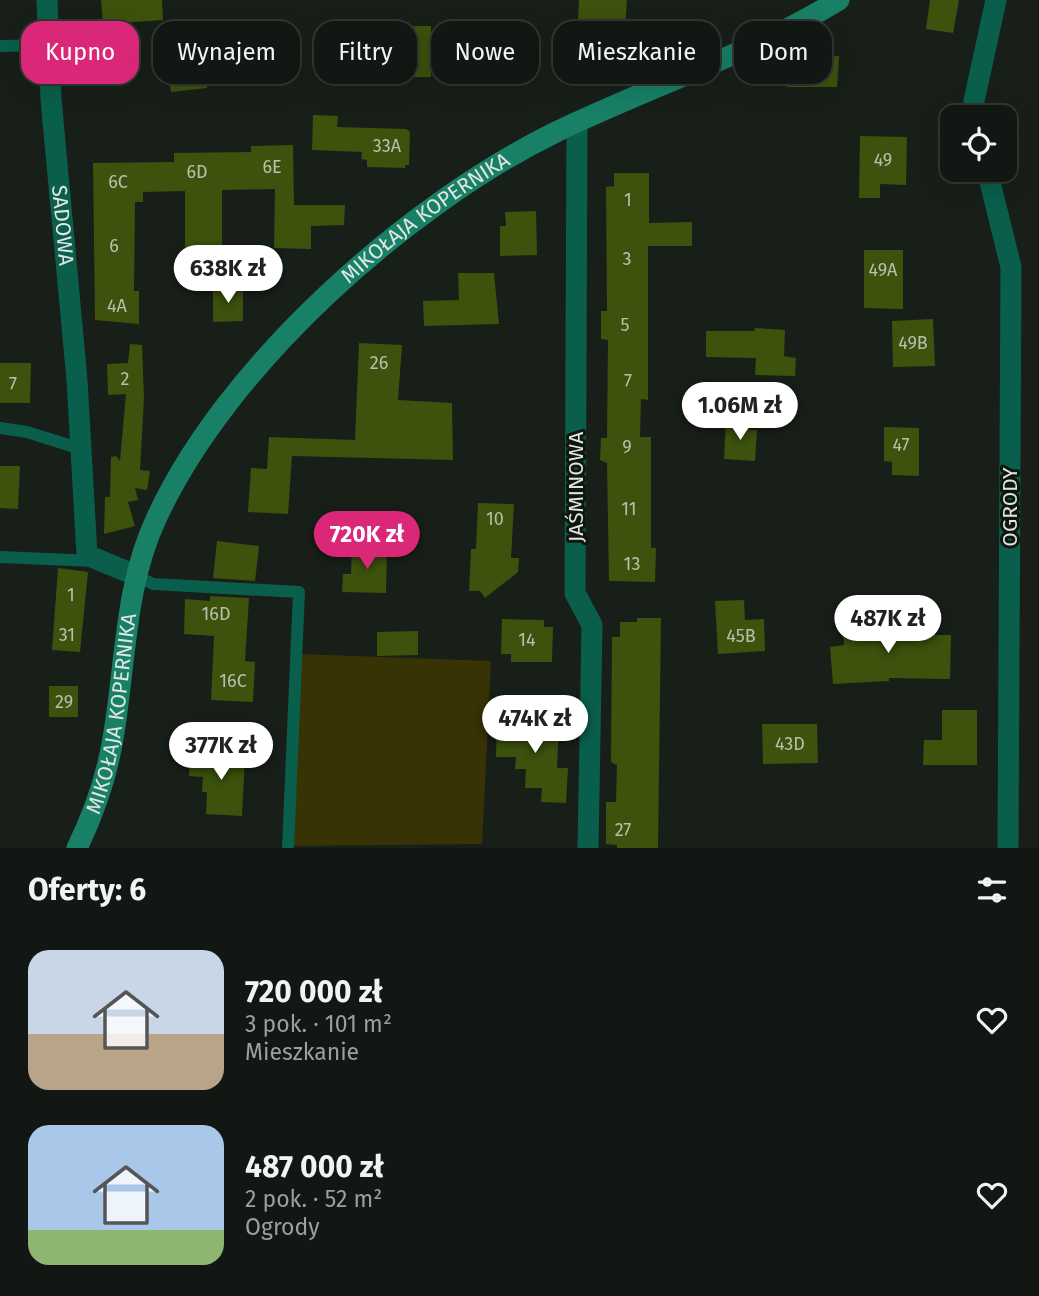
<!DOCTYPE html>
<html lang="pl">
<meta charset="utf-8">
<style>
body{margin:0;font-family:"Fira Sans",sans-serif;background:#1b201c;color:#f1f3f6;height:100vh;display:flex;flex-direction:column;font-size:26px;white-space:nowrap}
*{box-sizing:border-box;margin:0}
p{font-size:23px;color:#9c9fa0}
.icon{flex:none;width:38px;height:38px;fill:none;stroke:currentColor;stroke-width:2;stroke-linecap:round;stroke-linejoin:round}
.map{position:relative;height:848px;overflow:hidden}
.side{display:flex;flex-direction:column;background:#121713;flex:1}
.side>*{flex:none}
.hud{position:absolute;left:21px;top:21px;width:998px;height:63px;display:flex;gap:14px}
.fabs{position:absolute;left:940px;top:105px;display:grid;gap:14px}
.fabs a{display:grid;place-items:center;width:77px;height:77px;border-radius:14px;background:#121713;box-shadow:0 7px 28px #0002,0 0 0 2px #313633;font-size:35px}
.price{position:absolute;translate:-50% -60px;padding:0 16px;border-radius:24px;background:#fff;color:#222;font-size:23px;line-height:46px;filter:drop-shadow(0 2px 4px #0008)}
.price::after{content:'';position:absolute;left:50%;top:42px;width:21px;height:16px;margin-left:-10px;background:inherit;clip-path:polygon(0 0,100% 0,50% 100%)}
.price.on{background:#db2777;color:#fff}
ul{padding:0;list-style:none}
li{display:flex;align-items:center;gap:21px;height:175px;padding:0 28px}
li span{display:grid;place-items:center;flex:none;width:196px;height:140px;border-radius:21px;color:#555}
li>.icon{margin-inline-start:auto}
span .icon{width:84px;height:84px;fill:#fffc;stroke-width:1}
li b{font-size:30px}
h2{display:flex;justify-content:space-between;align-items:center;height:84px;padding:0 28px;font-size:30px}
.pill{padding:0 24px;border-radius:21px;background:#121713;box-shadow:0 7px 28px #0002,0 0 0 2px #313633;font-size:24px;line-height:63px}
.pill.on{background:#db2777;color:#fff}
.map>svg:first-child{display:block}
</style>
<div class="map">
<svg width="1039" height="848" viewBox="0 0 1039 848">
<rect width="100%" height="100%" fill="#181f19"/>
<!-- green -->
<polygon fill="#383304" points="299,654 491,661 482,844 293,846"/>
<!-- building -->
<g fill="#3c520d">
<polygon points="101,0 162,0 163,20 103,24"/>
<polygon points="579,0 627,0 624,43 583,40 584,22 578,21"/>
<polygon points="930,0 959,0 953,33 926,29"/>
<polygon points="821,25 821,57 839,56 837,87 787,87 788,56 804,57 806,33"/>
<polygon points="394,26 431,26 431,77 393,77 393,64 385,64 385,41 394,41"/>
<polygon points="202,27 207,88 171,92 166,51 159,53 157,28"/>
<polygon points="649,40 683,41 683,60 649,59"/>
<polygon points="313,115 338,116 337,127 406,129 410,132 409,165 405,165 405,168 367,167 367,160 361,159 362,152 312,150"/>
<polygon points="860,136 907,137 906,185 880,184 880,198 859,198"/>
<polygon points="293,145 294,205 345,205 344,225 311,226 311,249 274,248 275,189 222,190 222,264 185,264 185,191 143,192 143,202 135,202 134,291 139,291 139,324 95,320 93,163 174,162 174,153 251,152 251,146"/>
<polygon points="614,173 649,173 649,223 692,222 692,246 648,246 648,400 641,399 640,437 651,437 651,548 656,548 655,582 609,581 607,463 600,460 601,438 607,438 608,340 601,339 601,311 607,311 606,187 614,186"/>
<polygon points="536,211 537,255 500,256 500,226 506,226 505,212"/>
<polygon points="864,250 903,250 903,309 864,308"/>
<polygon points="458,273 494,273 499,324 424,326 423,301 459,300"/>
<polygon points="213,289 243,289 243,321 213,322"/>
<polygon points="933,319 935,366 893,367 892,321"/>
<polygon points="755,328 785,330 784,356 796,358 795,376 755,375 756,358 706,357 706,331 754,331"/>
<polygon points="359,343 402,345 398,400 452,403 453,460 292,456 288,514 248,512 251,468 267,469 269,437 355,440"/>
<polygon points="130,344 142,345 144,398 140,470 150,471 147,490 135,488 138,500 128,502 135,526 104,534 105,497 110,497 111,457 116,456 120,461 126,394 108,395 107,364 128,363"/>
<polygon points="0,363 31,363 30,403 0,403"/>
<polygon points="726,421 749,422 749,430 757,430 755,461 724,459"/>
<polygon points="884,427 919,428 919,476 892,475 892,462 884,461"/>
<polygon points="0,466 20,466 18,509 0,508"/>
<polygon points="478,503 514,504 511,558 519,558 518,572 485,598 480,591 469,591 471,549 476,549"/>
<polygon points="217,541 259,546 255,581 213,578"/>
<polygon points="352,547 387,548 386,593 342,592 343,574 351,574"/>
<polygon points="58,568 88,572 80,652 52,650"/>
<polygon points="210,596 249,598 245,661 255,662 253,702 211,700 214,636 184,634 185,599 210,601"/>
<polygon points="744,600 745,620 764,619 765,651 718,654 715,601"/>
<polygon points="637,618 661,618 658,848 617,848 617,845 606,844 606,802 616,802 617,765 611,762 612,637 620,637 620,622 637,622"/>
<polygon points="502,619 544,620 544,627 553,627 552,662 511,662 511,654 501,654"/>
<polygon points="878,619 880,635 951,635 950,679 889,678 889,681 833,684 830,647 844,645 842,621"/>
<polygon points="418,631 418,655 377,656 377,632"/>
<rect x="49" y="686" width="29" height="31"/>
<polygon points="942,710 977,710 977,765 923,765 924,740 942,740"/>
<polygon points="521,716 552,718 552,723 559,724 557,768 568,768 566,803 541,802 542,788 525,788 526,769 515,769 516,757 496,757 497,723 520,724"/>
<polygon points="762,724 817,724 818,763 763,764"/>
<polygon points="249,745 268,746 266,764 248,763"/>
<polygon points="190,753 245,756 242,816 206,814 207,792 202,792 203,777 189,776"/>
</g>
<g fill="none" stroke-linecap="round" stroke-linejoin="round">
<!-- lane -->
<g stroke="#095f4b" stroke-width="12">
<polyline points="0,46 49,45"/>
<polyline points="0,428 27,432 81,449"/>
<polyline points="0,557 94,561"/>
<polyline points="135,575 153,584 299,592 288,848"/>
</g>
<!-- street -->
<g stroke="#095f4b" stroke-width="21">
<path id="s1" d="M 47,0 L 51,99 L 77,380 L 87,555 L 135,575"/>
<polyline points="975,117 974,101 996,0"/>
<polyline points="577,123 575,593 592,625 588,848"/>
<polyline points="987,170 1011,267 1008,848"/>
</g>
<!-- secondary -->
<path stroke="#188067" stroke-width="21" id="s2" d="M 77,848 C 94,813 107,776 113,738 C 126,664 124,586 157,517 C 227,365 407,205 556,132 C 649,87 750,54 839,0"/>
</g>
<g text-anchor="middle" stroke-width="6" stroke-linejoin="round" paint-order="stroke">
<!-- number labels -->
<g font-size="18" fill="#b7c0ac">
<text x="387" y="152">33A</text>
<text x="883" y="166">49</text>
<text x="272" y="173">6E</text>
<text x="197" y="178">6D</text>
<text x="118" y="188">6C</text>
<text x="628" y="206">1</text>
<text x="114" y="252">6</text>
<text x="627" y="265">3</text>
<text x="883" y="276">49A</text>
<text x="117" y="312">4A</text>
<text x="625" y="331">5</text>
<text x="913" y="349">49B</text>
<text x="379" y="369">26</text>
<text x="125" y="385">2</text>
<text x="628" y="387">7</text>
<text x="13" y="390">7</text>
<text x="901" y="451">47</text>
<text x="627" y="453">9</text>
<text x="629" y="515">11</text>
<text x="495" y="525">10</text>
<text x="632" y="570">13</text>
<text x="71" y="601">1</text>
<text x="216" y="620">16D</text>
<text x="67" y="641">31</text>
<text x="741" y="642">45B</text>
<text x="527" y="646">14</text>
<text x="233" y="687">16C</text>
<text x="64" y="708">29</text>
<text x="790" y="750">43D</text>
<text x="623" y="836">27</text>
</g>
<!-- street labels -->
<g font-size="21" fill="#e0e5e1" stroke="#0f1610">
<text dy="7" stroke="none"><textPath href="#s2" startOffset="749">MIKOŁAJA KOPERNIKA</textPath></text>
<text dy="7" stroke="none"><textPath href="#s1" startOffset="226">SADOWA</textPath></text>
<text transform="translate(576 487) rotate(-90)" y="7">JAŚMINOWA</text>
<text transform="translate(1010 507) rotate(-90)" y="7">OGRODY</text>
<text dy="7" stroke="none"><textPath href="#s2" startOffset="140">MIKOŁAJA KOPERNIKA</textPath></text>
</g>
</g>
</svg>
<div class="fabs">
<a><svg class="icon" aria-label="locate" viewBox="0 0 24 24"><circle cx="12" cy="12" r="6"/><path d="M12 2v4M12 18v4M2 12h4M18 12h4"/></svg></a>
</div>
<b class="price" style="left:228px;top:305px">638K zł</b>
<b class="price" style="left:740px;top:442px">1.06M zł</b>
<b class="price on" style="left:367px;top:571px">720K zł</b>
<b class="price" style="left:888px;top:655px">487K zł</b>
<b class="price" style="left:535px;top:755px">474K zł</b>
<b class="price" style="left:221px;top:782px">377K zł</b>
<div class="hud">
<a class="pill on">Kupno</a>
<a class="pill">Wynajem</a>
<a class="pill">Filtry</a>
<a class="pill">Nowe</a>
<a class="pill">Mieszkanie</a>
<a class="pill">Dom</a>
</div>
</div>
<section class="side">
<h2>Oferty: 6<svg class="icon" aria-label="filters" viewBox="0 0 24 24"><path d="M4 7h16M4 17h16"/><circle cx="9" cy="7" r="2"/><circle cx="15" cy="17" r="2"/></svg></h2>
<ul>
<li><span style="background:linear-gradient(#c9d6e8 60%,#b9a48a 0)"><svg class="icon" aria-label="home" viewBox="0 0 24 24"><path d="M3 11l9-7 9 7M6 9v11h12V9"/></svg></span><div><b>720 000 zł</b><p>3 pok. · 101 m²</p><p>Mieszkanie</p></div><svg class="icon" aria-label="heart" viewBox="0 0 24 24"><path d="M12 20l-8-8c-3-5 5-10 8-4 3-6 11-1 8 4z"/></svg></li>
<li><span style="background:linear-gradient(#a9c7e8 75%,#8fb573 0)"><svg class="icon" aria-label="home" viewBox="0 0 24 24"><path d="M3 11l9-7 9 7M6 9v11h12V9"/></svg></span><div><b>487 000 zł</b><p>2 pok. · 52 m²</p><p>Ogrody</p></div><svg class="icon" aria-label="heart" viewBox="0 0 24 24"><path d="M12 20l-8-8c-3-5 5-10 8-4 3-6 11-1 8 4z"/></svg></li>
</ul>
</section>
